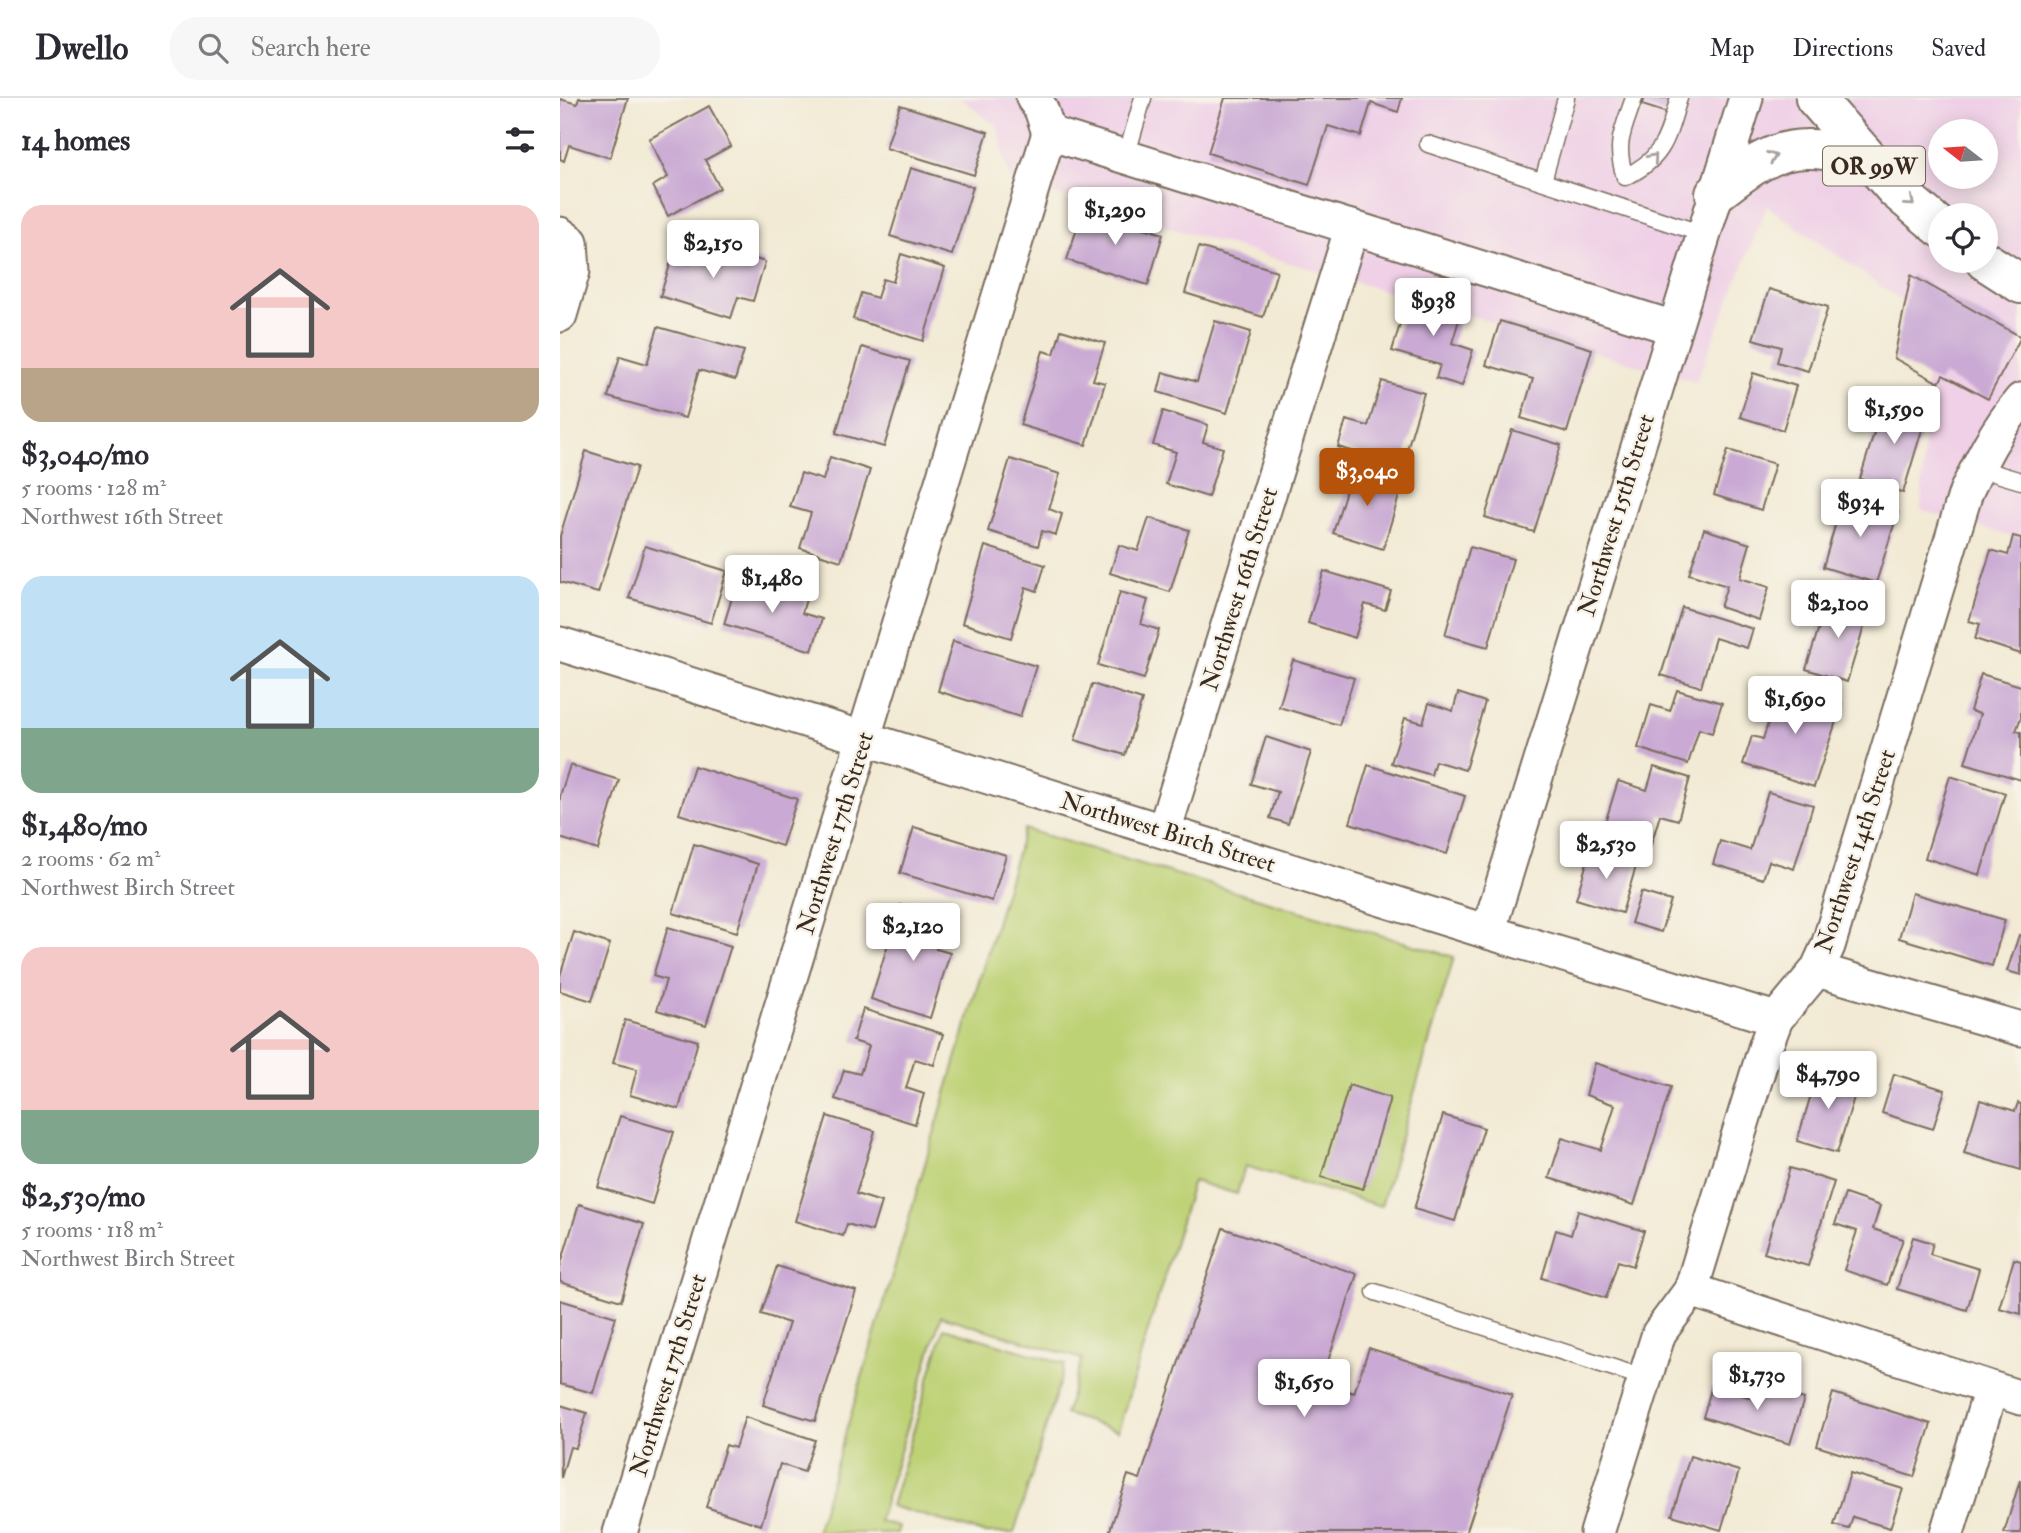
<!DOCTYPE html>
<meta charset="utf-8">
<style>
body{margin:0;font-family:"IM FELL Double Pica",serif;background:#f7f7f7;color:#2b2b33;height:100vh;display:flex;flex-direction:column;font-size:26px;white-space:nowrap}
*{box-sizing:border-box;margin:0}
p{font-size:23px;color:#7c7c81}
.icon{flex:none;width:38px;height:38px;fill:none;stroke:currentColor;stroke-width:2;stroke-linecap:round;stroke-linejoin:round}
.map{position:relative;flex:1;overflow:hidden}
.panel{display:flex;flex-direction:column;background:#fff;width:560px}
.panel>*{flex:none}
.needle{width:46px;rotate:287deg}
.buttons{position:absolute;left:1368px;top:21px;display:grid;gap:14px}
.buttons a{display:grid;place-items:center;width:70px;height:70px;border-radius:50%;background:#fff;box-shadow:0 4px 18px #0003;font-size:35px}
.price{position:absolute;translate:-50% -60px;padding:0 16px;border-radius:7px;background:#fff;color:#222;font-size:23px;line-height:46px;filter:drop-shadow(0 2px 4px #0008)}
.price::after{content:'';position:absolute;left:50%;top:42px;width:21px;height:16px;margin-left:-10px;background:inherit;clip-path:polygon(0 0,100% 0,50% 100%)}
.price.current{background:#b45309;color:#fff}
ul{padding:0;list-style:none}
li{display:grid;align-content:center;gap:14px;height:371px;padding:0 21px}
li span{display:grid;place-items:center;height:217px;border-radius:21px;color:#555}
li>.icon{margin-inline-start:auto}
span .icon{width:126px;height:126px;fill:#fffc;stroke-width:1}
li b{font-size:30px}
h2{display:flex;justify-content:space-between;align-items:center;height:84px;padding:0 21px;font-size:30px}
header{display:flex;align-items:center;gap:42px;box-sizing:border-box;height:98px;padding:0 35px;background:#fff;border-bottom:2px solid #e1e1e2}
header strong{font-size:33px}
nav{display:flex;gap:38px;margin-inline-start:auto;font-size:24px}
.search{width:490px;height:63px;background:#f7f7f7;display:flex;align-items:center;gap:18px;box-sizing:border-box;padding:0 24px;border-radius:28px;color:#7c7c81;font-size:26px}
main{display:flex;flex:1;min-height:0}
.map>svg:first-child{display:block}
</style>
<header>
<strong>Dwello</strong>
<div class="search"><svg class="icon" aria-label="search" viewBox="0 0 24 24"><circle cx="10" cy="10" r="6"/><path d="M15 15l6 6"/></svg>Search here</div>
<nav><a>Map</a><a>Directions</a><a>Saved</a></nav>
</header>
<main>
<section class="panel">
<h2>14 homes<svg class="icon" aria-label="filters" viewBox="0 0 24 24"><path d="M4 7h16M4 17h16"/><circle cx="9" cy="7" r="2"/><circle cx="15" cy="17" r="2"/></svg></h2>
<ul>
<li><span style="background:linear-gradient(#f6c9c9 75%,#b9a48a 0)"><svg class="icon" aria-label="home" viewBox="0 0 24 24"><path d="M3 11l9-7 9 7M6 9v11h12V9"/></svg></span><div><b>$3,040/mo</b><p>5 rooms · 128 m²</p><p>Northwest 16th Street</p></div></li>
<li><span style="background:linear-gradient(#bfe0f5 70%,#7fa58c 0)"><svg class="icon" aria-label="home" viewBox="0 0 24 24"><path d="M3 11l9-7 9 7M6 9v11h12V9"/></svg></span><div><b>$1,480/mo</b><p>2 rooms · 62 m²</p><p>Northwest Birch Street</p></div></li>
<li><span style="background:linear-gradient(#f6c9c9 75%,#7fa58c 0)"><svg class="icon" aria-label="home" viewBox="0 0 24 24"><path d="M3 11l9-7 9 7M6 9v11h12V9"/></svg></span><div><b>$2,530/mo</b><p>5 rooms · 118 m²</p><p>Northwest Birch Street</p></div></li>
</ul>
</section>
<div class="map">
<svg width="1461" height="1435" viewBox="0 0 1461 1435">
<rect width="100%" height="100%" fill="#f7f3e8"/>
<filter id="ink" filterUnits="userSpaceOnUse"><feTurbulence type="fractalNoise" baseFrequency=".0143" numOctaves="2"/><feDisplacementMap in="SourceGraphic" scale="14" xChannelSelector="R" yChannelSelector="G"/><feConvolveMatrix kernelMatrix="1 2 1 2 8 2 1 2 1" color-interpolation-filters="sRGB"/></filter>
<filter id="wash" filterUnits="userSpaceOnUse"><feTurbulence type="fractalNoise" baseFrequency=".00686" numOctaves="4" result="noise"/><feDisplacementMap in="SourceGraphic" scale="28" xChannelSelector="R" yChannelSelector="G"/><feGaussianBlur stdDeviation="1.57" result="paint"/><feColorMatrix in="noise" values="0 0 0 0 0 0 0 0 0 0 0 0 0 0 0 0 0 1.4 0 .05"/><feComposite in="paint" operator="in"/></filter>
<g filter="url(#wash)">
<rect width="100%" height="100%" fill="#f2ead4"/>
<!-- built -->
<path fill="#efd0e6" fill-rule="evenodd" d="M 400,0 L 1461,0 L 1461,441 L 1361,412 L 1369,222 L 1207,108 L 1136,284 L 450,83 L 437,28 ZM 1381,33 L 1426,33 L 1426,79 L 1381,79 ZM 1381,117 L 1426,117 L 1426,163 L 1381,163 Z"/>
<!-- green -->
<g fill="#bdd175" stroke="#7c7e4a" stroke-width="2">
<polygon points="464,731 894,859 821,1108 685,1068 677,1096 633,1083 558,1333 505,1316 522,1261 381,1218 319,1423 339,1429 337,1435 256,1435"/>
<polygon points="384,1230 505,1266 454,1435 424,1435 331,1408"/>
</g>
<g id="blocks">
<!-- building -->
<g fill="#caaad4">
<polygon points="19,0 68,0 50,60 9,47 4,63 0,61 0,1 17,6"/>
<polygon points="665,0 842,0 838,14 811,5 801,38 768,28 749,87 648,55"/>
<polygon points="1085,0 1112,0 1107,15 1082,7"/>
<polygon points="340,7 428,34 414,77 326,50"/>
<polygon points="149,8 171,48 145,62 160,90 108,118 93,88 108,79 89,41"/>
<polygon points="351,70 413,89 392,157 330,138"/>
<polygon points="523,111 603,136 588,187 507,162"/>
<polygon points="137,143 205,164 193,203 178,199 171,220 100,198 112,161 130,166"/>
<polygon points="639,149 717,173 703,219 625,195"/>
<polygon points="341,156 385,170 363,243 293,221 301,195 317,200 323,181 333,184"/>
<polygon points="1351,177 1461,239 1428,301 1383,277 1379,285 1334,260"/>
<polygon points="1209,191 1268,209 1248,273 1217,264 1221,249 1193,241"/>
<polygon points="849,196 902,212 892,245 913,252 902,288 876,280 880,267 832,253"/>
<polygon points="655,223 691,234 667,315 598,294 603,274 637,284"/>
<polygon points="940,223 1032,251 1007,334 961,320 973,281 926,267"/>
<polygon points="98,229 184,253 175,282 139,272 125,320 48,299 60,258 87,266"/>
<polygon points="501,232 545,245 533,282 545,285 526,347 460,327 483,253 494,256"/>
<polygon points="302,249 350,263 324,349 276,335"/>
<polygon points="1193,275 1236,288 1223,332 1180,319"/>
<polygon points="822,283 864,295 842,368 778,349 786,322 808,328"/>
<polygon points="1324,302 1367,315 1343,395 1300,381"/>
<polygon points="603,313 648,327 643,344 663,350 648,399 606,386 616,354 593,347"/>
<polygon points="952,332 1001,347 974,434 925,419"/>
<polygon points="1168,352 1215,366 1201,412 1154,397"/>
<polygon points="26,353 77,369 38,495 0,484 0,438"/>
<polygon points="270,359 310,372 281,463 240,450 251,415 230,409 241,375 263,382"/>
<polygon points="450,361 500,376 489,411 502,416 496,437 482,433 478,448 428,433"/>
<polygon points="783,370 842,388 823,451 773,435 787,389 778,387"/>
<polygon points="1284,397 1338,414 1316,485 1263,469"/>
<polygon points="589,420 629,432 610,494 550,475 559,447 578,453"/>
<polygon points="1144,431 1190,446 1180,480 1209,489 1199,522 1160,509 1167,488 1129,476"/>
<polygon points="1453,438 1461,440 1461,556 1415,541 1420,526 1409,523 1431,452 1448,457"/>
<polygon points="85,448 167,473 151,525 69,500"/>
<polygon points="425,448 485,467 477,493 466,489 451,540 402,525"/>
<polygon points="910,449 953,461 928,549 885,537"/>
<polygon points="764,473 831,493 825,512 805,506 795,540 748,525"/>
<polygon points="178,480 246,501 242,515 262,521 252,553 164,526"/>
<polygon points="560,494 588,502 581,526 599,532 584,581 538,567"/>
<polygon points="1268,500 1309,512 1287,584 1246,571"/>
<polygon points="1122,509 1193,531 1187,550 1155,540 1141,589 1101,577"/>
<polygon points="393,543 476,568 460,619 378,593"/>
<polygon points="733,562 794,580 779,627 719,609"/>
<polygon points="1421,576 1461,588 1461,619 1456,633 1461,634 1461,682 1405,665 1420,616 1410,613"/>
<polygon points="532,586 582,602 565,657 515,642"/>
<polygon points="1221,586 1282,606 1254,689 1183,666 1192,638 1203,641"/>
<polygon points="1117,592 1162,605 1152,635 1139,631 1128,666 1078,650 1091,607 1110,613"/>
<polygon points="898,595 925,604 905,672 875,663 871,677 831,665 845,620 863,625 869,605 893,613"/>
<polygon points="706,639 751,654 728,726 710,720 718,694 691,686"/>
<polygon points="10,667 59,682 38,752 0,740 0,698"/>
<polygon points="808,667 905,698 887,756 790,725"/>
<polygon points="134,668 237,701 222,748 119,716"/>
<polygon points="1094,669 1130,680 1118,722 1100,717 1090,750 1042,735 1058,683 1087,692"/>
<polygon points="1390,678 1445,695 1420,777 1365,760"/>
<polygon points="1208,694 1253,707 1234,771 1209,763 1203,781 1153,766 1160,743 1190,752"/>
<polygon points="354,729 446,757 432,803 340,775"/>
<polygon points="134,746 198,766 177,834 113,815"/>
<polygon points="1031,751 1077,765 1062,815 1016,801"/>
<polygon points="1081,794 1111,803 1101,834 1071,825"/>
<polygon points="1352,795 1445,822 1432,868 1339,840"/>
<polygon points="340,807 386,821 376,851 390,855 370,920 311,901"/>
<polygon points="108,829 171,848 146,927 97,912 106,882 93,878"/>
<polygon points="14,834 50,846 32,903 0,893 0,878"/>
<polygon points="1459,837 1461,838 1461,877 1447,873"/>
<polygon points="303,911 383,936 374,967 355,961 346,990 364,996 355,1026 275,1001 284,972 300,976 309,948 293,943"/>
<polygon points="65,922 138,943 119,1011 70,997 77,971 53,965"/>
<polygon points="1035,965 1111,989 1074,1107 989,1080 1002,1040 1041,1052 1055,1007 1026,997"/>
<polygon points="1259,971 1299,983 1277,1055 1237,1043"/>
<polygon points="1334,976 1385,992 1373,1031 1322,1015"/>
<polygon points="789,987 830,1000 803,1091 761,1079"/>
<polygon points="1420,1002 1455,1013 1458,1005 1461,1006 1461,1072 1404,1055"/>
<polygon points="883,1017 924,1030 895,1123 854,1111"/>
<polygon points="60,1018 114,1034 92,1106 38,1089"/>
<polygon points="267,1018 315,1033 296,1096 321,1104 312,1133 287,1126 283,1138 235,1123"/>
<polygon points="1230,1070 1274,1084 1248,1168 1204,1155"/>
<polygon points="1285,1096 1320,1108 1313,1131 1343,1141 1327,1187 1284,1172 1297,1133 1275,1126"/>
<polygon points="19,1106 84,1126 61,1203 0,1184 0,1169"/>
<polygon points="1018,1113 1084,1133 1073,1168 1058,1163 1046,1200 982,1180 996,1132 1011,1137"/>
<polygon points="663,1130 797,1176 761,1284 794,1295 809,1250 952,1297 906,1435 549,1435 568,1377 580,1381"/>
<polygon points="1353,1139 1373,1145 1370,1156 1419,1171 1407,1212 1337,1191"/>
<polygon points="1454,1161 1461,1163 1461,1216 1439,1210"/>
<polygon points="217,1168 296,1193 255,1323 203,1307 229,1225 201,1216"/>
<polygon points="0,1202 56,1219 33,1295 0,1286"/>
<polygon points="1196,1286 1244,1301 1230,1346 1143,1319 1152,1288 1192,1300"/>
<polygon points="1273,1295 1371,1326 1354,1379 1257,1348"/>
<polygon points="0,1307 27,1315 16,1350 10,1349 1,1380"/>
<polygon points="185,1319 255,1342 244,1374 220,1366 201,1427 146,1409 166,1347 175,1350"/>
<polygon points="1130,1358 1179,1373 1161,1432 1112,1417"/>
<polygon points="1290,1375 1343,1391 1330,1430 1293,1419 1289,1431 1274,1427"/>
<polygon points="1460,1382 1461,1435 1444,1435"/>
</g>
</g>
</g>
<g filter="url(#ink)">
<use href="#blocks" fill-opacity="0" stroke="#7b6d5e" stroke-width="2"/>
<g fill="none" stroke-linecap="round" stroke-linejoin="round">
<defs>
<g id="lane">
<path d="M 1074,0 C 1063,33 1054,45 1065,79 C 1105,60 1107,39 1119,0"/>
<polyline points="868,46 1143,136"/>
<polyline points="566,59 583,0"/>
<polyline points="983,83 1006,0"/>
<polyline points="1417,370 1461,383"/>
<polyline points="815,1194 1085,1280"/>
</g>
<g id="street">
<polyline points="473,0 481,11 489,35"/>
<polyline points="489,35 1114,230"/>
<polyline points="0,136 11,144 13,173 0,217"/>
<polyline points="0,546 928,834 1216,921"/>
<polyline points="604,733 792,129"/>
<polyline points="928,834 1186,0"/>
<polyline points="1257,872 1461,931"/>
<polyline points="1131,1192 1461,1300"/>
<polyline points="60,1435 489,35"/>
<path d="M 1037,1435 L 1099,1235 L 1131,1192 L 1206,947 L 1216,921 L 1257,872 L 1268,848 L 1406,394 C 1423,358 1436,332 1461,302"/>
<polyline points="1387,1435 1431,1291"/>
</g>
<g id="highway">
<polyline points="1255,0 1336,92 1381,130"/>
<path d="M 1155,96 C 1182,75 1210,51 1246,51 C 1265,50 1287,56 1306,59"/>
<polyline points="1425,163 1461,186"/>
</g>
</defs>
<!-- lane casing -->
<use href="#lane" stroke="#7b6d5e" stroke-width="19"/>
<!-- street casing -->
<use href="#street" stroke="#7b6d5e" stroke-width="37"/>
<!-- highway casing -->
<use href="#highway" stroke="#7b6d5e" stroke-width="42"/>
<!-- lane -->
<use href="#lane" stroke="#fff" stroke-width="16"/>
<!-- street -->
<use href="#street" stroke="#fff" stroke-width="33"/>
<!-- highway -->
<use href="#highway" stroke="#fff" stroke-width="38"/>
</g>
<!-- one-way arrows -->
<defs><path id="oneway-chevron" d="M-2-3.5L2.5 0L-2 3.5" fill="none" stroke-width="1.6" stroke-linecap="round" stroke-linejoin="round" transform="scale(1.75)"/></defs>
<g stroke="#a79f9a">
<use href="#oneway-chevron" transform="translate(1212 59) rotate(-20)"/>
<use href="#oneway-chevron" transform="translate(1093 60) rotate(-49)"/>
<use href="#oneway-chevron" transform="translate(1350 104) rotate(40)"/>
</g>
</g>
<g text-anchor="middle" stroke-width="5" stroke-linejoin="round" paint-order="stroke">
<!-- shield labels -->
<rect fill="#f7f3e8" stroke="#73665b" stroke-width="2" x="1263" y="48.5" width="102" height="39" rx="5"/>
<g font-size="23" font-weight="bold" fill="#3b2a1e">
<text x="1314" y="76">OR 99W</text>
</g>
<!-- street labels -->
<g font-size="24" fill="#3b2a1e" stroke="#f7f3e8">
<text transform="translate(1056 417) rotate(-73)" y="8">Northwest 15th Street</text>
<text transform="translate(679 491) rotate(-73)" y="8">Northwest 16th Street</text>
<text transform="translate(608 734) rotate(17)" y="8">Northwest Birch Street</text>
<text transform="translate(275 735) rotate(-73)" y="8">Northwest 17th Street</text>
<text transform="translate(1295 753) rotate(-72)" y="8">Northwest 14th Street</text>
<text transform="translate(108 1277) rotate(-73)" y="8">Northwest 17th Street</text>
</g>
</g>
</svg>
<div class="buttons">
<a><svg class="needle" viewBox="-14 -14 28 28"><path d="M0-13l5 13h-10z" fill="#e53935"/><path d="M0 13l5-13h-10z" fill="#7c7c81"/></svg></a>
<a><svg class="icon" aria-label="locate" viewBox="0 0 24 24"><circle cx="12" cy="12" r="6"/><path d="M12 2v4M12 18v4M2 12h4M18 12h4"/></svg></a>
</div>
<b class="price" style="left:555px;top:149px">$1,290</b>
<b class="price" style="left:153px;top:182px">$2,150</b>
<b class="price" style="left:873px;top:240px">$938</b>
<b class="price" style="left:1334px;top:348px">$1,590</b>
<b class="price current" style="left:807px;top:410px">$3,040</b>
<b class="price" style="left:1300px;top:441px">$934</b>
<b class="price" style="left:212px;top:517px">$1,480</b>
<b class="price" style="left:1278px;top:542px">$2,100</b>
<b class="price" style="left:1235px;top:638px">$1,690</b>
<b class="price" style="left:1046px;top:783px">$2,530</b>
<b class="price" style="left:353px;top:865px">$2,120</b>
<b class="price" style="left:1268px;top:1013px">$4,790</b>
<b class="price" style="left:1197px;top:1314px">$1,730</b>
<b class="price" style="left:744px;top:1321px">$1,650</b>
</div>
</main>
